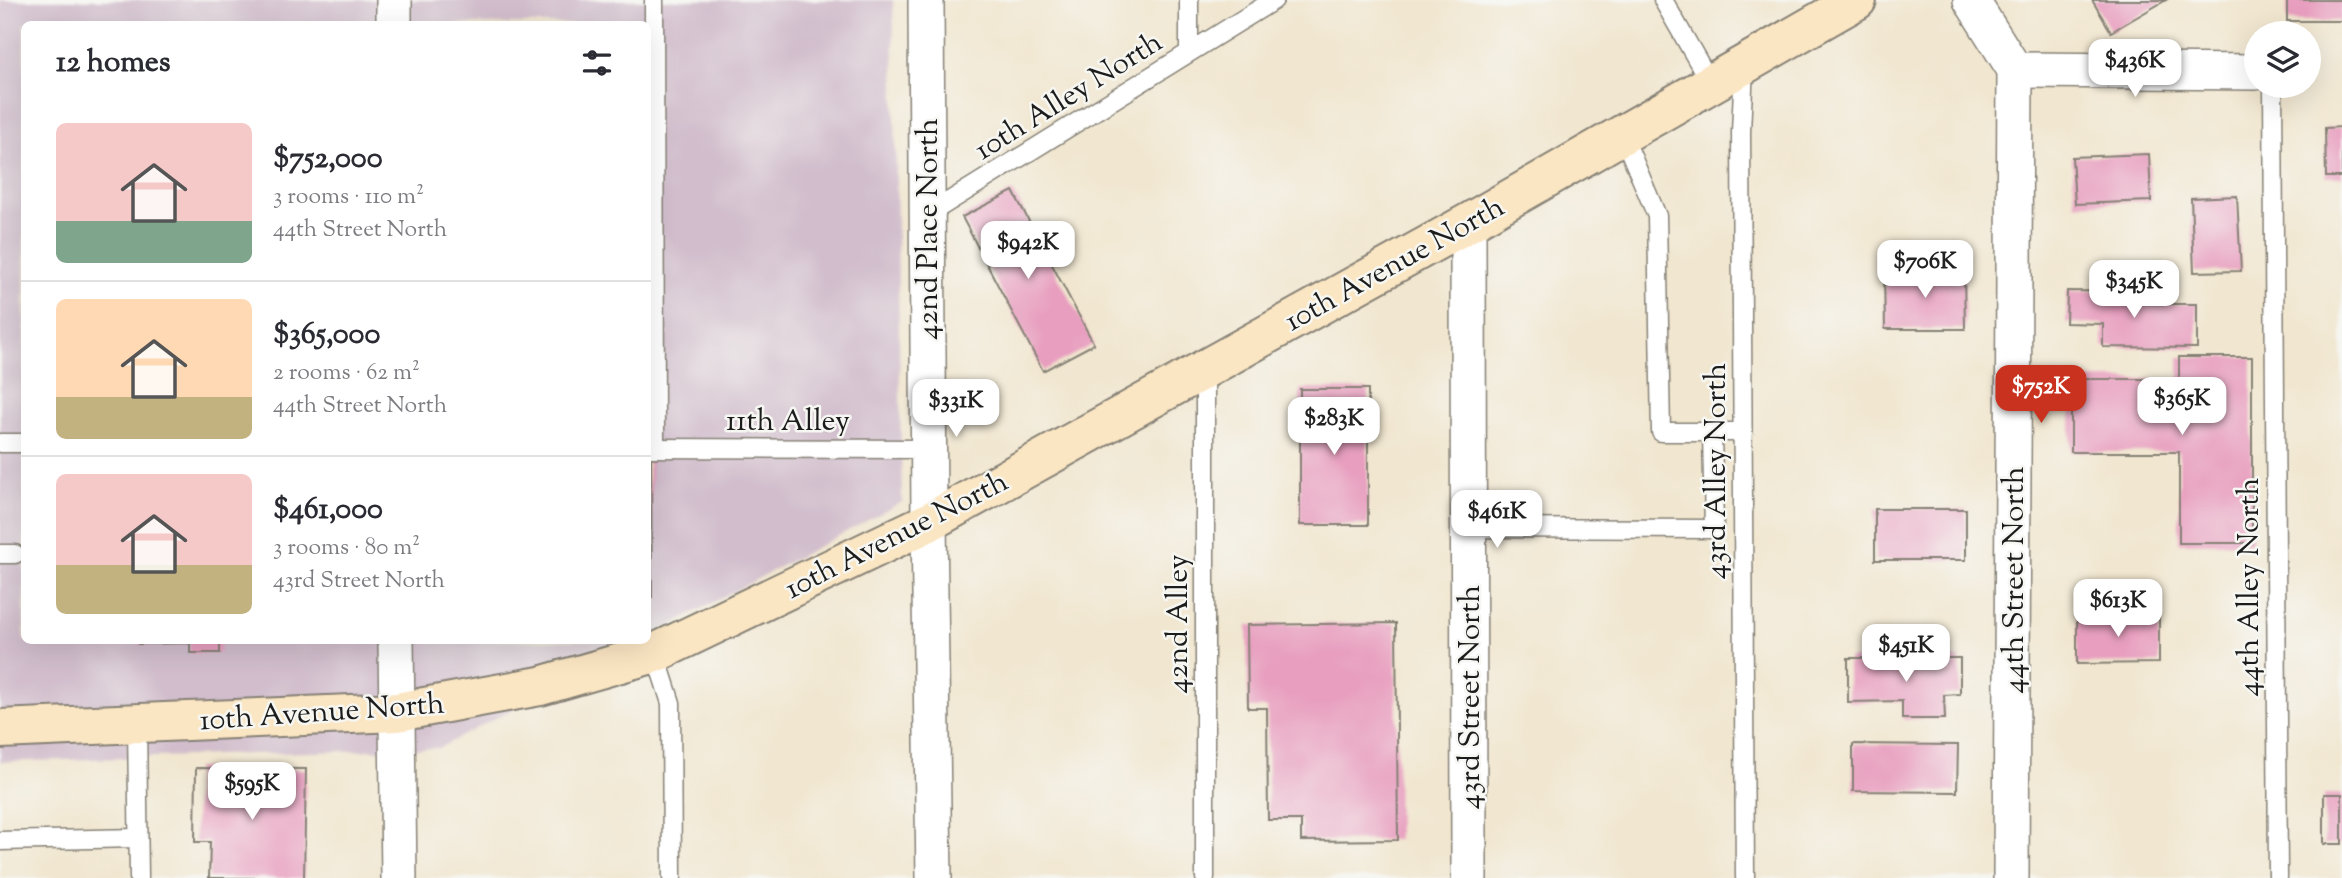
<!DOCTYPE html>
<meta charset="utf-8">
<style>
body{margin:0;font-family:"Sorts Mill Goudy",serif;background:#f7f7f7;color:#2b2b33;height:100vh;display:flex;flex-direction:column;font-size:26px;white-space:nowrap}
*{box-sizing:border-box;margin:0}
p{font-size:23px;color:#7c7c81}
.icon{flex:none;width:38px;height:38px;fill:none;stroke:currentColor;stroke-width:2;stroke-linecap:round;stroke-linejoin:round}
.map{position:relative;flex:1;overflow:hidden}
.panel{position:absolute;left:21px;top:21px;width:630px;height:623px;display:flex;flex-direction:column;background:#fff;border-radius:10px;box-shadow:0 7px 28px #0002}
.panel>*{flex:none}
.tools{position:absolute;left:2244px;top:21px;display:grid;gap:14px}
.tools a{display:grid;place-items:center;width:77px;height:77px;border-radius:50%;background:#fff;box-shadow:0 7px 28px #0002;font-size:35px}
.price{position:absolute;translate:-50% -60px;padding:0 16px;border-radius:14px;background:#fff;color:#222;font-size:23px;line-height:46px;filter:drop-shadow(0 2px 4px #0008)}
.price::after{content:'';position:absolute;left:50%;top:42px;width:21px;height:16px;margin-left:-10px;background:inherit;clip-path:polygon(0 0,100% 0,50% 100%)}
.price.selected{background:#c8321e;color:#fff}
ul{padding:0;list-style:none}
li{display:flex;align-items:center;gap:21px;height:175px;padding:0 35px}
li+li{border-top:2px solid #e1e1e2}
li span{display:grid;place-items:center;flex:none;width:196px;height:140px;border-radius:10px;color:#555}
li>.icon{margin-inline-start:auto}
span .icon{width:84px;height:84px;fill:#fffc;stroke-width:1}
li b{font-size:30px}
h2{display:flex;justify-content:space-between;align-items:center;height:84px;padding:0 35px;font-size:30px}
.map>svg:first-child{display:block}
</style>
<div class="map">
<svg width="2342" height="878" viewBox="0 0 2342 878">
<rect width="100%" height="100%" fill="#f6f6f2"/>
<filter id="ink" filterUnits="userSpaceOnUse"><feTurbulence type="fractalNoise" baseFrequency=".0143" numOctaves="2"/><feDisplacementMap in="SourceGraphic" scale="14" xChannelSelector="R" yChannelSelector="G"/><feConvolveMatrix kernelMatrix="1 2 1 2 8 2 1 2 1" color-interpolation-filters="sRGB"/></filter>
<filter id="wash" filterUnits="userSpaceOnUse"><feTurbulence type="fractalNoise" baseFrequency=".00686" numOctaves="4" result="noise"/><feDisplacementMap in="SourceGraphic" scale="28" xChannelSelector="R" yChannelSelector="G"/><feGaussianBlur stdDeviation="1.57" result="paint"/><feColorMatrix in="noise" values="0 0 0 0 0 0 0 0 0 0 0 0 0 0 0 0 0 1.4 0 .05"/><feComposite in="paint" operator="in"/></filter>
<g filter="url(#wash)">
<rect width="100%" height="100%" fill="#f1e6cf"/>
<!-- industrial -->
<polygon fill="#d1bdcc" points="0,0 893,0 902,502 648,637 648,24 24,24 24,640 642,641 439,748 0,762"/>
<g id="blocks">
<!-- building -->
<g fill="#e89fbf">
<polygon points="2092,0 2166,0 2111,32"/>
<rect x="2287" y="0" width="55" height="21"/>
<polygon points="2342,127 2342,177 2326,177 2325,128"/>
<polygon points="2149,154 2151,201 2075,204 2072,157"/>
<polygon points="1013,191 1094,344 1043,371 962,217"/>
<polygon points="2237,196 2241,271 2194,272 2191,198"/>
<polygon points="1964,270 1965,329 1885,329 1884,271"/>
<polygon points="2067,291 2138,292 2137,304 2197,304 2197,348 2103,347 2103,324 2066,323"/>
<polygon points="2179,357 2252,357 2252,543 2179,543 2179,452 2071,452 2071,379 2179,379"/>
<rect x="1300" y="389" width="68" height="136"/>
<polygon points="648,454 651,454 652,597 648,597"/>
<rect x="1875" y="509" width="91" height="51"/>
<polygon points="2077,614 2159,614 2159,663 2077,664"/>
<polygon points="1396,623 1398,840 1301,841 1301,820 1268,820 1267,708 1248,708 1247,625"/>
<polygon points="138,640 220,640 220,653 190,653 190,643 138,644"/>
<polygon points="1848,658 1960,658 1960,694 1944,695 1945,719 1902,719 1902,701 1848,702"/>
<polygon points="1853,744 1958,745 1957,792 1853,791"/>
<polygon points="196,768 306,769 304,878 209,878 210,842 195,842"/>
<rect x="2324" y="794" width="18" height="50"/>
</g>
</g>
</g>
<g filter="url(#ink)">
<use href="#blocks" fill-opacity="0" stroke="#868176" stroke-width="2"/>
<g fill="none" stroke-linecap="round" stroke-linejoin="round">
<defs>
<g id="lane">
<polyline points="654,0 655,448"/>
<polyline points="1189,0 1189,52"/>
<polyline points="1663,0 1711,84"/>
<polyline points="1744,66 1741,132 1745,878"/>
<polyline points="2273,86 2278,878"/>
<polyline points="1622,133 1657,216 1661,432 1743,432"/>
<polyline points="927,215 1274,0"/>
<polyline points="0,443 24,443"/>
<polyline points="648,448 928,449"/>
<polyline points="1468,528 1714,529 1712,432"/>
<polyline points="0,554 15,554"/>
<polyline points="655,653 671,703 672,878"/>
<polyline points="137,723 139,878"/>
<polyline points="0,841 138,838"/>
<polyline points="1205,878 1205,369"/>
</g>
<g id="street">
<polyline points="394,0 394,24"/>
<polyline points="926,0 929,522 934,878"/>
<polyline points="1971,0 2015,70 2011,878"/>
<polyline points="2015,70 2256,72"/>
<polyline points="1468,223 1469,878"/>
<polyline points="396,640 399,878"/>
</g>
<polyline id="secondary" points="0,729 397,712 540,686 655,653 929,522 1468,223 1857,0"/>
</defs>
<!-- lane casing -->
<use href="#lane" stroke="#868176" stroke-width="21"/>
<!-- street casing -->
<use href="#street" stroke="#868176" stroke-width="38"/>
<!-- secondary casing -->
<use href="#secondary" stroke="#868176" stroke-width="42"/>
<!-- lane -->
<use href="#lane" stroke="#fff" stroke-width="18"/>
<!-- street -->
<use href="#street" stroke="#fff" stroke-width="35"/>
<!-- secondary -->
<use href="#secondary" stroke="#fbe6c3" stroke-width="38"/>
</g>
</g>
<g text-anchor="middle" stroke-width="5" stroke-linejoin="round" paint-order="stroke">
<!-- street labels -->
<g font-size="30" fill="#1c1c1c" stroke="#f6f6f2">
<text transform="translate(1068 95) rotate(-32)" y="10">10th Alley North</text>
<text transform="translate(927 229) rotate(-90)" y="10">42nd Place North</text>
<text transform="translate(1394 263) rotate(-29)" y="10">10th Avenue North</text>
<text x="788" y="430">11th Alley</text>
<text transform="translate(1715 471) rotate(-90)" y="10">43rd Alley North</text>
<text transform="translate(896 534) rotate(-27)" y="10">10th Avenue North</text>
<text transform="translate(2013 580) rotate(-90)" y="10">44th Street North</text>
<text transform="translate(2248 587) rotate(-90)" y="10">44th Alley North</text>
<text transform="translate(1177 624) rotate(-90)" y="10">42nd Alley</text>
<text transform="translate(1469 697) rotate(-90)" y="10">43rd Street North</text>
<text transform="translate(322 711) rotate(-4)" y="10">10th Avenue North</text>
</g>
</g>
</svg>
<div class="tools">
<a><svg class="icon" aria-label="layers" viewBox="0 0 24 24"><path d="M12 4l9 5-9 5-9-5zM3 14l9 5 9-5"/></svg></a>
</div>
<b class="price" style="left:2135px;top:99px">$436K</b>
<b class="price" style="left:1028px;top:281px">$942K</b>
<b class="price" style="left:1925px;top:300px">$706K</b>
<b class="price" style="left:2134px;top:320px">$345K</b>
<b class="price selected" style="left:2041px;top:425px">$752K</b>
<b class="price" style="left:2182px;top:437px">$365K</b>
<b class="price" style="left:956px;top:439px">$331K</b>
<b class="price" style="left:1334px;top:457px">$283K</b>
<b class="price" style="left:1497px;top:550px">$461K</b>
<b class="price" style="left:2118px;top:639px">$613K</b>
<b class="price" style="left:1906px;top:684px">$451K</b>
<b class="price" style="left:252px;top:822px">$595K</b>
<section class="panel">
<h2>12 homes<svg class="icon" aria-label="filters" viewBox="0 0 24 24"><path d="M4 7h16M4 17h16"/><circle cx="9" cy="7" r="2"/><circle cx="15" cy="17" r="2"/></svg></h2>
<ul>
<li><span style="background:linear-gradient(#f6c9c9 70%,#7fa58c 0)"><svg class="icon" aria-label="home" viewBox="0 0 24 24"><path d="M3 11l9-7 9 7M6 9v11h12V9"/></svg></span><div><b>$752,000</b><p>3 rooms · 110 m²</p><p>44th Street North</p></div></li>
<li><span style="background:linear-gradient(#ffd9b3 70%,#c2b280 0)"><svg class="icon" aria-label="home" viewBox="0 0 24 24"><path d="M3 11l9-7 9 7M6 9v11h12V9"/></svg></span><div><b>$365,000</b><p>2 rooms · 62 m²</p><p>44th Street North</p></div></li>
<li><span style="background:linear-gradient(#f6c9c9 65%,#c2b280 0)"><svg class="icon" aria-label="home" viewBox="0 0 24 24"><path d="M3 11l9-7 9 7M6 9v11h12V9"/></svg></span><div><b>$461,000</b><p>3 rooms · 80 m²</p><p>43rd Street North</p></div></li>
</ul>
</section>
</div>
